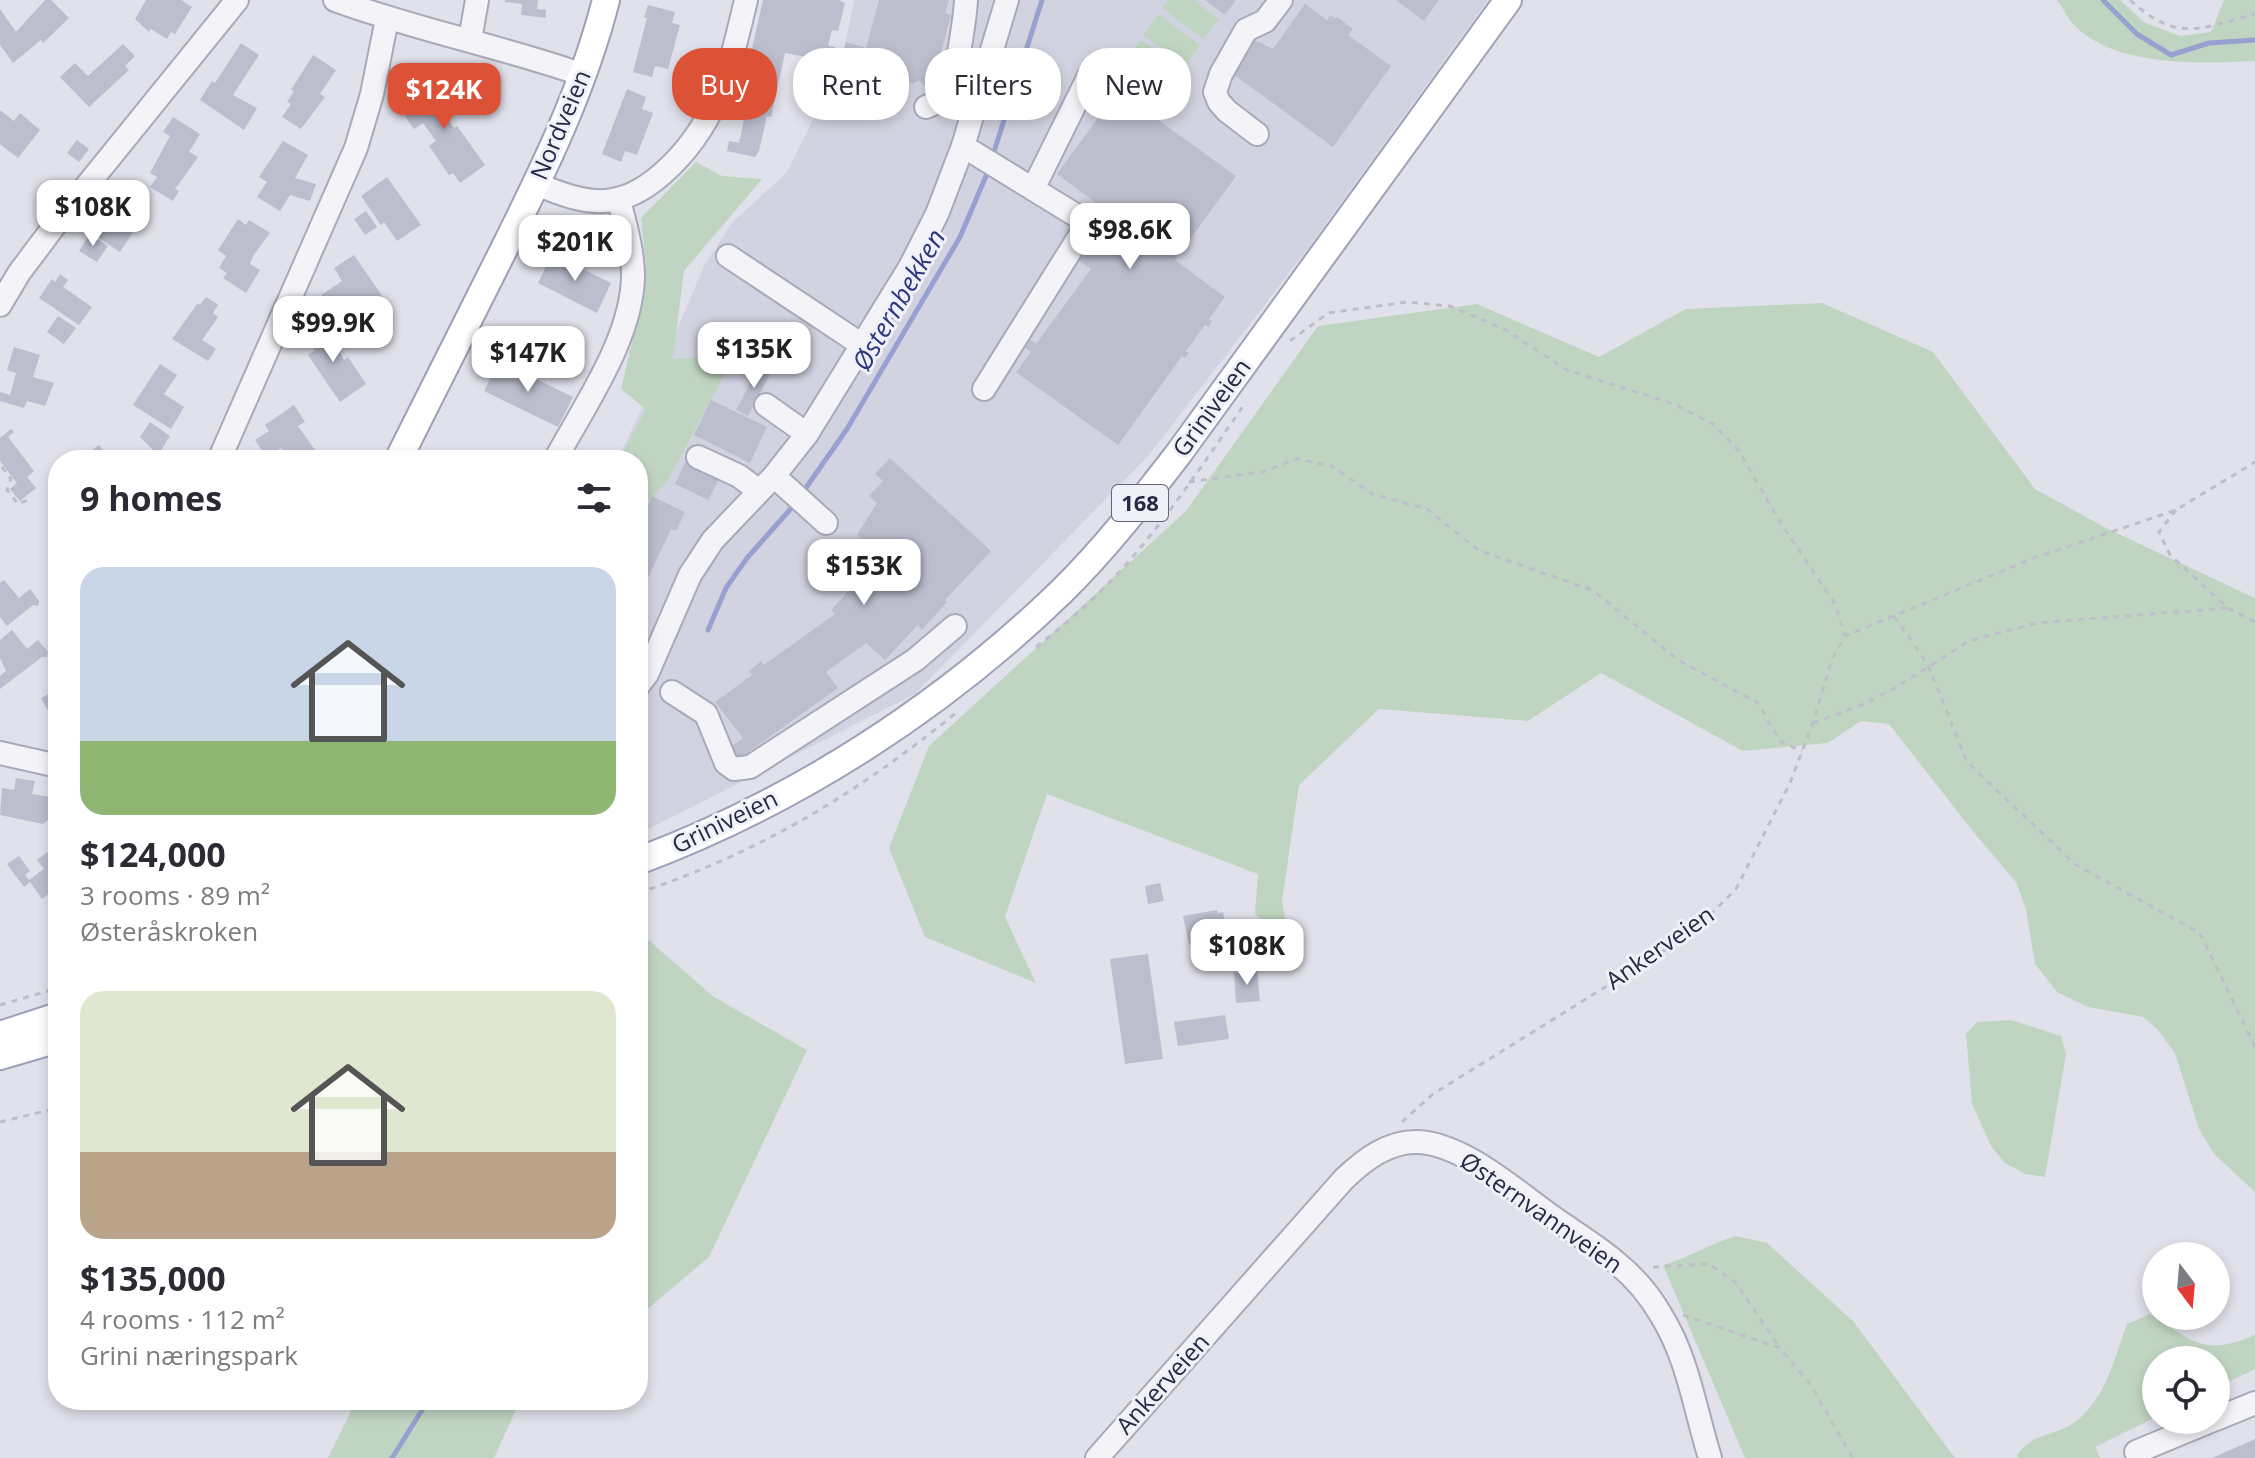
<!DOCTYPE html>
<meta charset="utf-8">
<style>
body{margin:0;font-family:"Open Sans",sans-serif;background:#f7f7f7;color:#2b2b33;height:100vh;display:flex;flex-direction:column;font-size:30px;white-space:nowrap}
*{box-sizing:border-box;margin:0}
p{font-size:26px;color:#7c7c81}
.icon{flex:none;width:44px;height:44px;fill:none;stroke:currentColor;stroke-width:2;stroke-linecap:round;stroke-linejoin:round}
.map{position:relative;flex:1;overflow:hidden}
.side{position:absolute;left:48px;top:450px;width:600px;height:960px;display:flex;flex-direction:column;background:#fff;border-radius:32px;box-shadow:0 4px 12px #0003}
.side>*{flex:none}
.guide{position:absolute;left:672px;top:48px;width:760px;height:72px;display:flex;gap:16px}
.needle{width:52px;rotate:164deg}
.tools{position:absolute;left:2142px;top:1242px;display:grid;gap:16px}
.tools a{display:grid;place-items:center;width:88px;height:88px;border-radius:50%;background:#fff;box-shadow:0 4px 12px #0003;font-size:40px}
.price{position:absolute;translate:-50% -68px;padding:0 18px;border-radius:16px;background:#fff;color:#222;font-size:26px;line-height:52px;filter:drop-shadow(0 2px 4px #0008)}
.price::after{content:'';position:absolute;left:50%;top:48px;width:24px;height:18px;margin-left:-12px;background:inherit;clip-path:polygon(0 0,100% 0,50% 100%)}
.price.on{background:#dd5237;color:#fff}
ul{padding:0;list-style:none}
li{display:grid;align-content:center;gap:16px;height:424px;padding:0 32px}
li span{display:grid;place-items:center;height:248px;border-radius:24px;color:#555}
li>.icon{margin-inline-start:auto}
span .icon{width:144px;height:144px;fill:#fffc;stroke-width:1}
li b{font-size:34px}
h2{display:flex;justify-content:space-between;align-items:center;height:96px;padding:0 32px;font-size:34px}
.tag{padding:0 28px;border-radius:32px;background:#fff;box-shadow:0 4px 12px #0003;font-size:28px;line-height:72px}
.tag.on{background:#dd5237;color:#fff}
.map>svg:first-child{display:block}
</style>
<div class="map">
<svg width="2255" height="1458" viewBox="0 0 2255 1458">
<rect width="100%" height="100%" fill="#e0e1eb"/>
<!-- built -->
<polygon fill="#d2d3e0" points="854,0 1488,0 1306,251 1149,455 915,694 638,834 638,460 617,460 653,386 705,264 732,223 787,172 842,61"/>
<!-- green -->
<g fill="#c0d5c1">
<polygon points="1168,0 1194,0 1219,19 1203,39 1162,8"/>
<path d="M 2057,0 L 2120,0 L 2145,23 L 2180,36 L 2211,32 L 2224,0 L 2255,0 L 2255,61 C 2201,64 2116,67 2075,26 C 2068,19 2063,8 2057,0 Z"/>
<polygon points="1159,14 1200,45 1185,66 1143,35"/>
<polygon points="1141,40 1182,71 1167,92 1125,61"/>
<polygon points="696,162 722,176 762,179 684,271 673,359 735,355 667,482 638,510 638,460 619,460 646,409 621,389 637,322 646,265 641,218"/>
<polygon points="1822,303 1933,352 2035,489 2108,529 2255,598 2255,1192 2214,1154 2199,1129 2175,1053 2157,1029 2143,1017 2088,1007 2057,992 2035,964 2026,909 2016,882 1975,834 1889,724 1861,721 1828,743 1743,751 1601,673 1528,721 1379,709 1299,785 1282,901 1290,944 1255,914 1258,874 1047,794 1005,917 1036,983 925,937 889,848 929,746 1186,511 1318,326 1477,304 1599,357 1686,309"/>
<polygon points="638,931 714,997 807,1050 709,1257 638,1317"/>
<polygon points="2011,1020 2061,1036 2066,1054 2045,1177 2025,1174 2005,1163 1991,1146 1972,1104 1966,1034 1977,1022"/>
<path d="M 1736,1236 L 1767,1243 L 1853,1321 L 1955,1458 L 1745,1458 L 1663,1265 C 1689,1258 1711,1243 1736,1236 Z"/>
<path d="M 2150,1314 C 2192,1341 2204,1357 2255,1335 L 2255,1369 L 2216,1388 L 2216,1360 L 2156,1360 L 2156,1417 L 2095,1447 L 2100,1458 L 2018,1458 L 2017,1455 C 2034,1431 2055,1437 2075,1422 C 2105,1400 2115,1357 2127,1324 Z"/>
<polygon points="352,1400 523,1400 519,1403 494,1458 328,1458 350,1413"/>
</g>
<g fill="none" stroke-linecap="round" stroke-linejoin="round">
<!-- stream -->
<g stroke="#97a1cf" stroke-width="5">
<polyline points="2103,0 2137,34 2171,55 2209,43 2255,40"/>
<polyline points="993,155 1042,0"/>
<polyline points="803,492 847,429 960,237 989,169"/>
<polyline points="708,630 726,588 747,558 795,504"/>
<polyline points="638,730 643,724"/>
<polyline points="392,1458 424,1407 426,1400"/>
</g>
</g>
<!-- building -->
<g fill="#bcbece">
<polygon points="45,0 51,0 69,18 43,43 41,40 13,63 0,45 0,9 16,32"/>
<polygon points="146,0 181,0 192,7 175,34 171,32 167,39 151,29 149,32 135,19"/>
<polygon points="505,0 538,0 537,9 546,10 546,18 521,15 522,4 505,2"/>
<polygon points="763,0 839,0 845,3 838,31 832,30 828,46 835,47 831,62 785,53 771,117 767,116 759,151 755,157 727,151 729,141 739,143 746,111 738,110"/>
<polygon points="879,0 949,0 945,13 951,15 936,71 932,70 930,78 923,85 919,80 912,84 909,80 900,85 839,64 846,42 866,48"/>
<polygon points="1205,0 1236,0 1225,15"/>
<polygon points="1396,0 1439,0 1424,21"/>
<polygon points="1305,4 1327,20 1330,15 1336,19 1337,17 1353,29 1348,35 1391,66 1333,147 1233,74 1250,38 1273,49"/>
<polygon points="648,5 675,12 672,23 680,25 668,69 655,66 652,77 633,72 647,18 644,17"/>
<polygon points="241,43 259,55 233,95 257,108 244,130 200,100 212,81 215,83"/>
<polygon points="123,44 135,56 125,66 129,70 89,107 60,77 75,63 88,76"/>
<polygon points="313,55 336,70 320,94 325,97 301,129 282,117 291,104 287,102 294,91 291,90"/>
<polygon points="442,80 456,100 453,101 457,107 445,116 454,128 457,126 485,165 460,183 453,173 449,175 429,146 436,141 423,123 414,129 400,109"/>
<polygon points="627,89 646,97 642,109 653,113 637,155 625,151 621,162 602,154"/>
<polygon points="1118,91 1236,176 1175,260 1225,297 1209,319 1212,321 1208,327 1205,325 1186,351 1189,353 1185,358 1182,356 1118,445 1016,372 1031,352 1023,346 1028,338 1036,344 1091,269 1078,260 1111,214 1057,174"/>
<polygon points="0,110 14,121 20,113 40,130 18,158 0,144"/>
<polygon points="173,117 200,134 189,152 198,157 175,189 179,191 173,201 150,187 157,177 150,173 170,136 163,132"/>
<polygon points="77,140 89,149 79,162 67,153"/>
<polygon points="283,141 308,155 295,178 316,184 310,201 290,195 280,211 257,197 267,182 259,177"/>
<polygon points="387,177 421,225 397,241 384,222 381,225 361,196"/>
<polygon points="115,203 141,220 120,252 94,235"/>
<polygon points="366,211 377,227 365,235 354,219"/>
<polygon points="238,219 246,225 249,220 270,233 253,256 250,264 260,270 246,293 223,278 227,273 219,268 226,256 218,250"/>
<polygon points="90,234 108,246 97,262 79,251"/>
<polygon points="552,254 611,283 597,313 538,283"/>
<polygon points="354,255 387,303 383,306 385,309 372,317 371,314 367,316 362,310 358,312 348,297 341,303 344,307 336,313 321,295 342,281 334,268"/>
<polygon points="60,274 68,280 63,287 92,307 79,325 39,298 52,279 55,282"/>
<polygon points="206,297 218,305 213,313 218,317 202,340 216,349 208,361 172,339 198,303 200,305"/>
<polygon points="58,316 76,328 64,344 47,332"/>
<polygon points="321,321 344,360 348,357 366,384 340,402 308,355 315,350 306,337 310,334 307,330"/>
<polygon points="778,330 797,339 788,359 769,351"/>
<polygon points="14,347 40,355 33,377 54,383 45,406 27,401 24,408 0,401 0,392 10,395 16,373 7,370"/>
<polygon points="499,361 573,397 558,427 484,391"/>
<polygon points="160,364 177,375 164,394 184,407 171,429 133,405"/>
<polygon points="760,365 772,371 748,416 736,410"/>
<polygon points="711,400 767,427 750,463 694,435"/>
<polygon points="294,405 305,422 298,426 322,460 289,460 281,448 267,458 255,440 269,431 265,425"/>
<polygon points="150,422 170,436 158,455 140,437"/>
<polygon points="11,429 14,432 8,437 34,471 27,477 36,488 20,501 10,489 17,483 0,461 0,438"/>
<polygon points="99,445 111,460 85,460 83,457"/>
<polygon points="890,458 991,551 945,600 947,602 922,630 918,625 885,660 866,643 826,672 838,688 737,760 729,748 743,738 715,702 752,675 749,671 761,661 764,665 835,614 831,610 869,569 862,562 869,554 877,560 880,557 857,535 877,503 869,496 883,481 875,474"/>
<polygon points="686,461 720,477 708,500 675,484"/>
<polygon points="652,496 685,512 676,531 671,529 638,599 638,518 640,513 643,515"/>
<polygon points="4,580 19,598 30,589 39,601 38,606 33,605 7,626 0,617 0,583"/>
<polygon points="12,630 27,649 38,640 48,652 47,657 42,657 0,689 0,676 6,671 0,658 0,640"/>
<polygon points="58,689 58,729 41,698"/>
<polygon points="16,778 35,781 32,794 57,798 54,815 43,824 0,815 2,788 14,790"/>
<polygon points="58,844 58,887 42,899 30,882 24,887 7,864 19,856 30,871 25,875 29,880 44,869 37,860"/>
<polygon points="1160,883 1164,901 1148,904 1145,886"/>
<polygon points="1217,910 1218,913 1223,912 1225,923 1219,924 1222,938 1205,941 1205,945 1192,947 1192,944 1189,945 1183,916"/>
<polygon points="1148,954 1163,1059 1125,1064 1110,959"/>
<polygon points="1257,971 1260,1001 1236,1003 1234,973"/>
<polygon points="1225,1015 1229,1039 1178,1046 1174,1022"/>
<polygon points="2255,1439 2255,1458 2212,1458"/>
</g>
<g fill="none" stroke-linecap="round" stroke-linejoin="round">
<defs>
<g id="minor">
<path d="M 335,0 C 416,30 501,46 583,75"/>
<polyline points="470,40 477,0"/>
<path d="M 953,103 C 954,68 964,35 966,0"/>
<polyline points="926,107 942,100 967,106"/>
<polyline points="1257,134 1227,111 1219,102 1215,92 1221,74 1246,30 1265,21 1281,0"/>
<polyline points="963,146 1033,189"/>
<path d="M 537,184 C 587,206 620,211 662,174 C 717,126 730,68 746,0"/>
<polyline points="728,256 862,345"/>
<polyline points="0,305 19,273 55,225 237,0"/>
<polyline points="984,389 1084,229 1082,219 1033,189 1089,76"/>
<polyline points="766,405 807,434"/>
<polyline points="698,457 739,476 759,491"/>
<polyline points="219,460 356,148 372,94 387,19"/>
<path d="M 555,460 C 584,406 634,336 633,273 C 632,247 625,224 619,200"/>
<polyline points="774,476 826,523"/>
<polyline points="638,686 647,674 690,575 713,540 774,476 807,434 910,267 937,214 963,146 1007,0"/>
<polyline points="672,692 706,714 726,763 734,769 750,767 915,660 955,626"/>
<polyline points="0,753 58,766"/>
<polyline points="2216,1419 2255,1403"/>
<polyline points="2136,1452 2213,1420"/>
<path d="M 1097,1458 L 1344,1179 C 1364,1160 1388,1141 1418,1142 C 1464,1144 1517,1192 1554,1218 C 1575,1233 1599,1247 1618,1264 C 1635,1278 1650,1296 1661,1315 C 1688,1358 1695,1410 1710,1458"/>
</g>
<g id="major">
<path d="M 398,460 C 433,391 467,322 502,253 C 543,171 583,90 606,0"/>
<path d="M 638,861 C 795,802 940,709 1061,592 C 1104,550 1142,501 1179,453 L 1508,0"/>
<polyline points="0,1035 58,1016"/>
<polyline points="0,1056 58,1039"/>
</g>
</defs>
<!-- minor casing -->
<use href="#minor" stroke="#a8aab9" stroke-width="26"/>
<!-- major casing -->
<use href="#major" stroke="#9ea0b8" stroke-width="30"/>
<!-- path -->
<g stroke="#bebec9" stroke-width="3" stroke-dasharray="6 6" stroke-linecap="butt">
<path d="M 2130,0 C 2178,43 2199,29 2255,14"/>
<polyline points="1290,341 1328,313 1407,302 1450,306 1506,330 1567,370 1674,404 1713,424 1739,451 1782,525 1835,604 1845,636"/>
<polyline points="2,467 11,479 7,490 18,504 28,500"/>
<polyline points="1189,482 1262,472 1296,459 1332,466 1372,494 1427,509 1478,550 1594,591 1678,660 1758,703 1781,742 1802,751"/>
<polyline points="2176,510 2159,532 2170,555 2228,608 2255,622"/>
<polyline points="1894,616 1928,665 1967,762 2076,865 2200,933 2255,1047"/>
<path d="M 1036,647 C 1060,628 1084,609 1105,587 C 1159,532 1202,465 1246,402"/>
<polyline points="1813,723 1864,704 1895,688 1969,641 2036,623 2228,608"/>
<path d="M 638,893 C 761,852 856,794 956,713"/>
<polyline points="0,1005 58,988"/>
<polyline points="0,1122 58,1108"/>
<polyline points="1402,1122 1433,1094 1668,948 1699,926 1736,889 1790,783 1813,723 1832,659 1845,636 2034,558 2176,510 2255,462"/>
<polyline points="1653,1267 1709,1264 1736,1283 1780,1348"/>
<polyline points="1683,1315 1780,1348 1810,1384 1853,1458"/>
</g>
<!-- minor -->
<use href="#minor" stroke="#f3f3f8" stroke-width="22"/>
<!-- major -->
<use href="#major" stroke="#fff" stroke-width="26"/>
</g>
<g text-anchor="middle" stroke-width="6" stroke-linejoin="round" paint-order="stroke">
<!-- shield labels -->
<rect fill="#f0f1f8" stroke="#63647a" stroke-width="2" x="1112" y="485" width="56" height="36" rx="6"/>
<g font-size="22" font-weight="bold" fill="#262844">
<text x="1140" y="511">168</text>
</g>
<!-- street labels -->
<g font-size="24" fill="#262844" stroke="#f0f1f8">
<text transform="translate(561 125) rotate(-67)" y="8">Nordveien</text>
<text transform="translate(1212 408) rotate(-54)" y="8">Griniveien</text>
<text transform="translate(725 822) rotate(-26)" y="8">Griniveien</text>
<text transform="translate(1660 948) rotate(-35)" y="8">Ankerveien</text>
<text transform="translate(1541 1213) rotate(35)" y="8">Østernvannveien</text>
<text transform="translate(1163 1384) rotate(-48)" y="8">Ankerveien</text>
</g>
<!-- water labels -->
<g font-size="26" font-style="italic" fill="#2c377d" stroke="#f0f1f8">
<text transform="translate(899 300) rotate(-60)" y="9">Østernbekken</text>
</g>
</g>
</svg>
<div class="tools">
<a><svg class="needle" viewBox="-14 -14 28 28"><path d="M0-13l5 13h-10z" fill="#e53935"/><path d="M0 13l5-13h-10z" fill="#7c7c81"/></svg></a>
<a><svg class="icon" aria-label="locate" viewBox="0 0 24 24"><circle cx="12" cy="12" r="6"/><path d="M12 2v4M12 18v4M2 12h4M18 12h4"/></svg></a>
</div>
<b class="price on" style="left:444px;top:131px">$124K</b>
<b class="price" style="left:93px;top:248px">$108K</b>
<b class="price" style="left:1130px;top:271px">$98.6K</b>
<b class="price" style="left:575px;top:283px">$201K</b>
<b class="price" style="left:333px;top:364px">$99.9K</b>
<b class="price" style="left:754px;top:390px">$135K</b>
<b class="price" style="left:528px;top:394px">$147K</b>
<b class="price" style="left:864px;top:607px">$153K</b>
<b class="price" style="left:1247px;top:987px">$108K</b>
<div class="guide">
<a class="tag on">Buy</a>
<a class="tag">Rent</a>
<a class="tag">Filters</a>
<a class="tag">New</a>
</div>
<section class="side">
<h2>9 homes<svg class="icon" aria-label="filters" viewBox="0 0 24 24"><path d="M4 7h16M4 17h16"/><circle cx="9" cy="7" r="2"/><circle cx="15" cy="17" r="2"/></svg></h2>
<ul>
<li><span style="background:linear-gradient(#c9d6e8 70%,#8fb573 0)"><svg class="icon" aria-label="home" viewBox="0 0 24 24"><path d="M3 11l9-7 9 7M6 9v11h12V9"/></svg></span><div><b>$124,000</b><p>3 rooms · 89 m²</p><p>Østeråskroken</p></div></li>
<li><span style="background:linear-gradient(#dfe7d0 65%,#b9a48a 0)"><svg class="icon" aria-label="home" viewBox="0 0 24 24"><path d="M3 11l9-7 9 7M6 9v11h12V9"/></svg></span><div><b>$135,000</b><p>4 rooms · 112 m²</p><p>Grini næringspark</p></div></li>
</ul>
</section>
</div>
